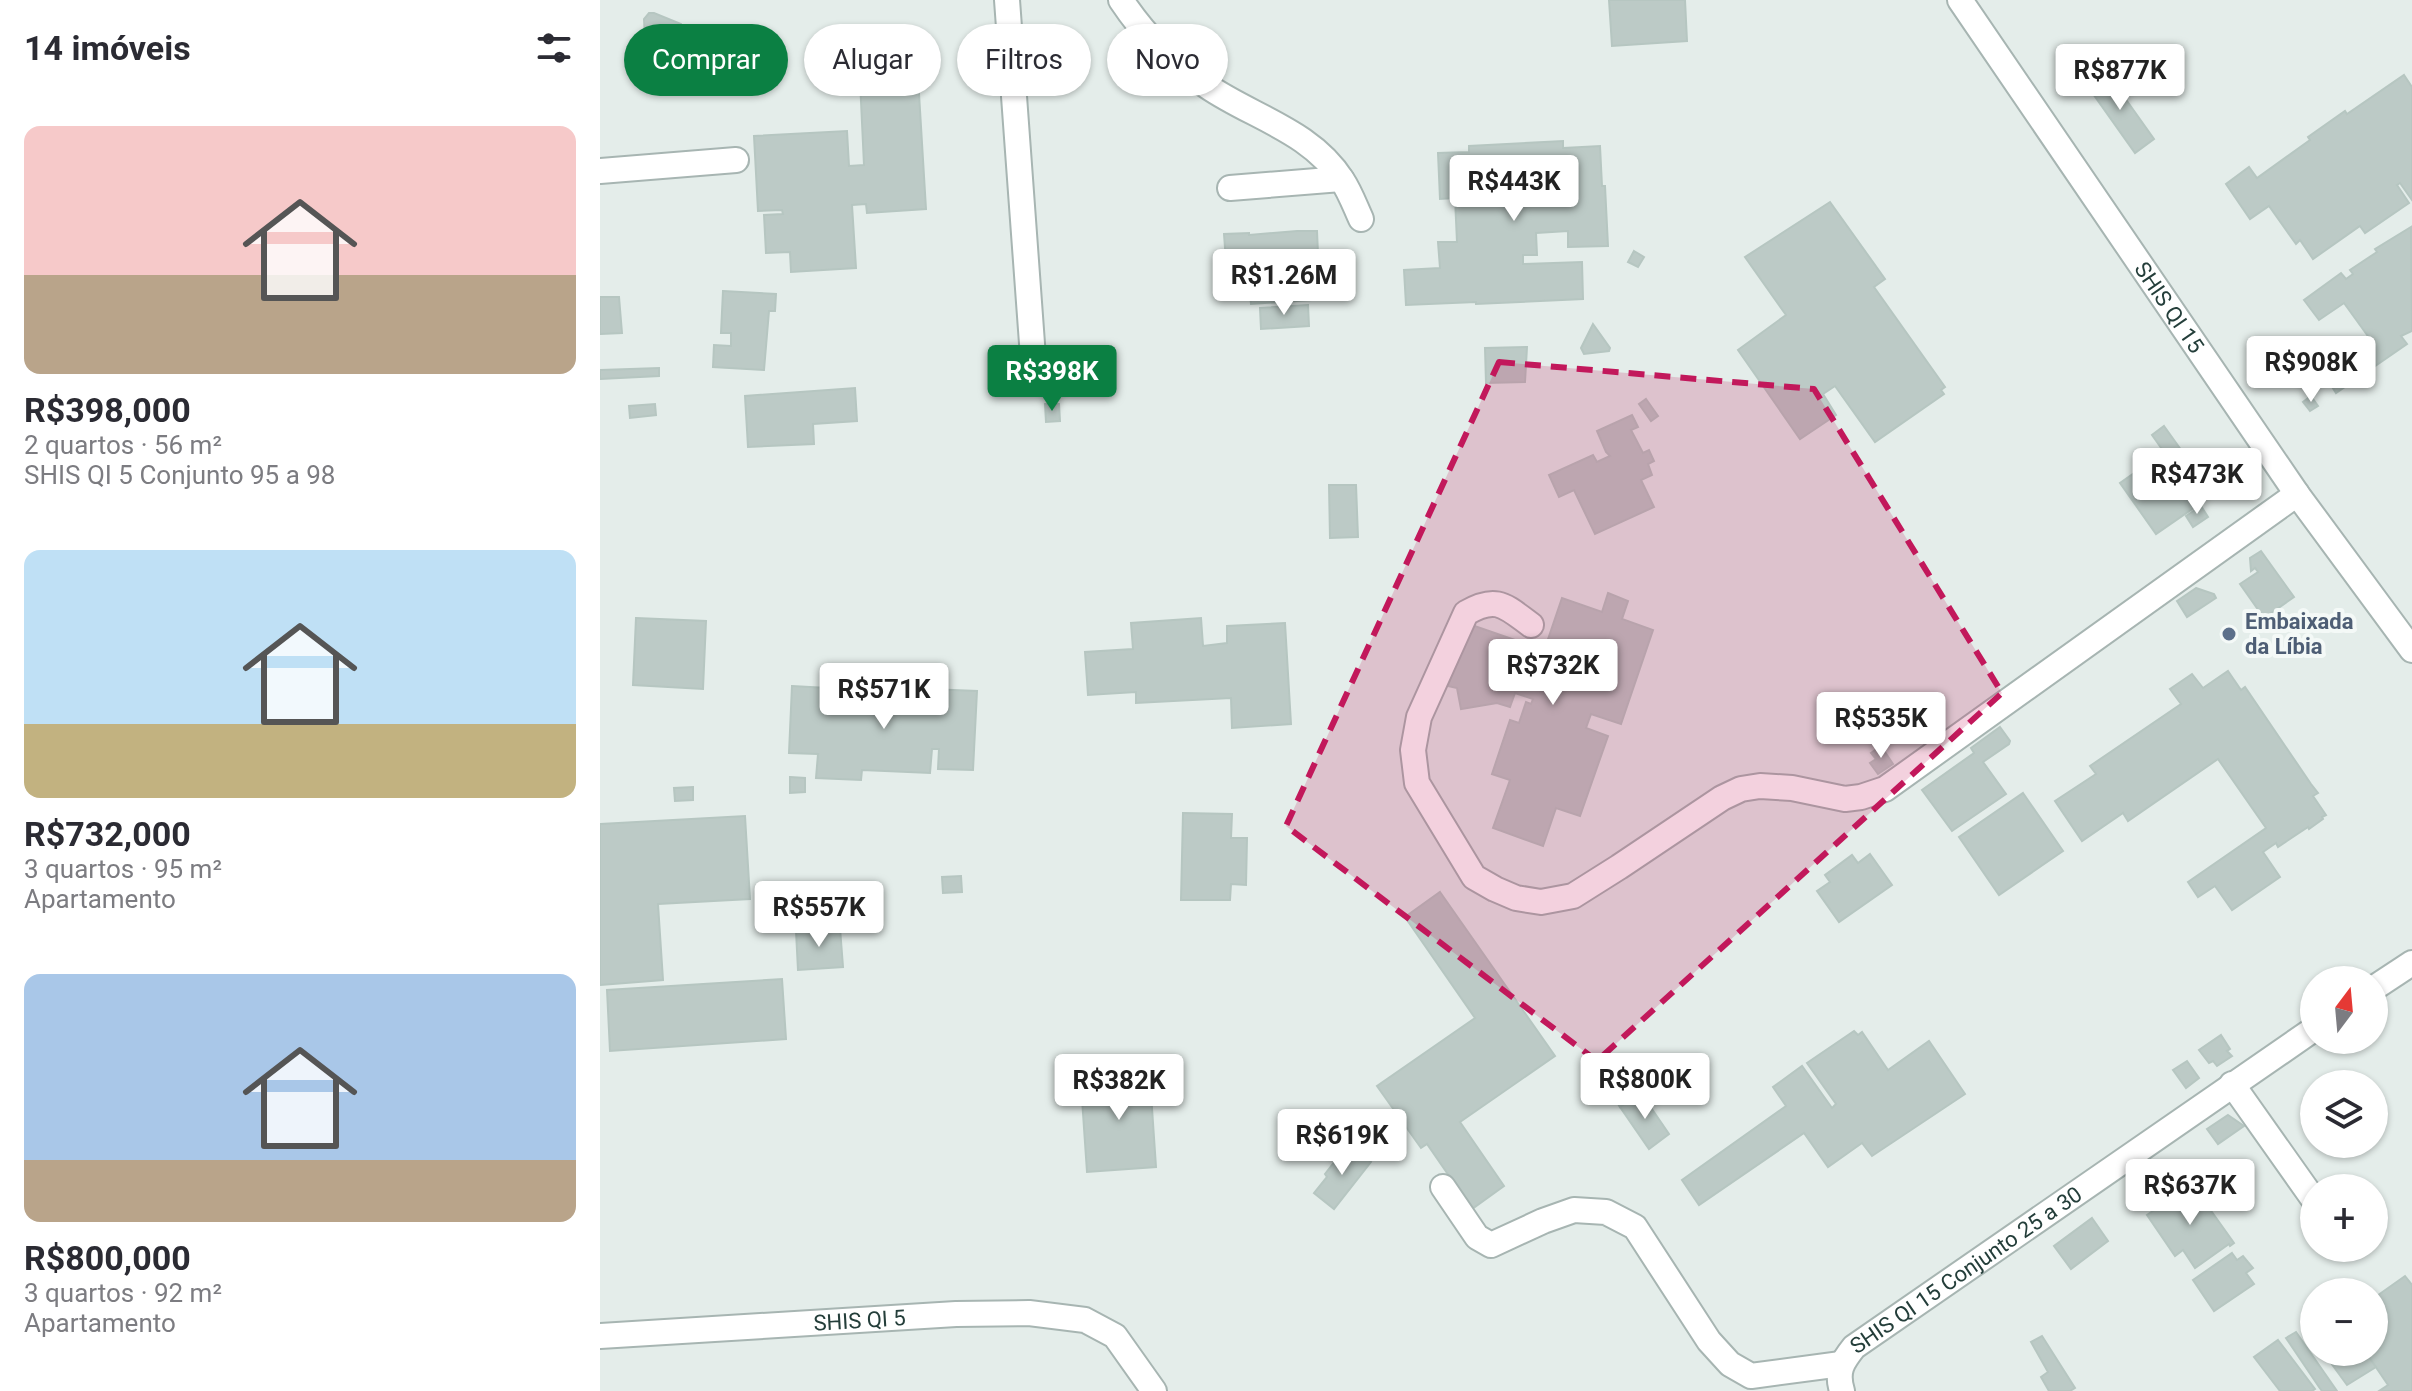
<!DOCTYPE html>
<html lang="pt">
<meta charset="utf-8">
<style>
body{margin:0;font-family:Roboto,sans-serif;background:#f2f2f3;color:#2b2b33;height:100vh;display:flex;flex-direction:column;font-size:30px;white-space:nowrap}
*{box-sizing:border-box;margin:0}
p{font-size:26px;color:#7c7c81}
.icon{flex:none;width:44px;height:44px;fill:none;stroke:currentColor;stroke-width:2;stroke-linecap:round;stroke-linejoin:round}
.map{position:relative;flex:1;overflow:hidden}
.drawer{display:flex;flex-direction:column;background:#fff;width:600px}
.drawer>*{flex:none}
.banner{position:absolute;left:24px;top:24px;width:760px;height:72px;display:flex;gap:16px}
.needle{width:52px;rotate:16deg}
.buttons{position:absolute;left:1700px;top:966px;display:grid;gap:16px}
.buttons a{display:grid;place-items:center;width:88px;height:88px;border-radius:50%;background:#fff;box-shadow:0 2px 6px #0004;font-size:40px}
.price{position:absolute;translate:-50% -68px;padding:0 18px;border-radius:8px;background:#fff;color:#222;font-size:26px;line-height:52px;filter:drop-shadow(0 2px 4px #0008)}
.price::after{content:'';position:absolute;left:50%;top:48px;width:24px;height:18px;margin-left:-12px;background:inherit;clip-path:polygon(0 0,100% 0,50% 100%)}
.price.current{background:#0b8043;color:#fff}
ul{padding:0;list-style:none}
li{display:grid;align-content:center;gap:16px;height:424px;padding:0 24px}
li span{display:grid;place-items:center;height:248px;border-radius:16px;color:#555}
li>.icon{margin-inline-start:auto}
span .icon{width:144px;height:144px;fill:#fffc;stroke-width:1}
li b{font-size:34px}
h2{display:flex;justify-content:space-between;align-items:center;height:96px;padding:0 24px;font-size:34px}
.chip{padding:0 28px;border-radius:36px;background:#fff;box-shadow:0 2px 6px #0004;font-size:28px;line-height:72px}
.chip.current{background:#0b8043;color:#fff}
main{display:flex;flex:1;min-height:0}
.map>svg:first-child{display:block}
</style>
<main>
<section class="drawer">
<h2>14 imóveis<svg class="icon" aria-label="filters" viewBox="0 0 24 24"><path d="M4 7h16M4 17h16"/><circle cx="9" cy="7" r="2"/><circle cx="15" cy="17" r="2"/></svg></h2>
<ul>
<li><span style="background:linear-gradient(#f6c9c9 60%,#b9a48a 0)"><svg class="icon" aria-label="home" viewBox="0 0 24 24"><path d="M3 11l9-7 9 7M6 9v11h12V9"/></svg></span><div><b>R$398,000</b><p>2 quartos · 56 m²</p><p>SHIS QI 5 Conjunto 95 a 98</p></div></li>
<li><span style="background:linear-gradient(#bfe0f5 70%,#c2b280 0)"><svg class="icon" aria-label="home" viewBox="0 0 24 24"><path d="M3 11l9-7 9 7M6 9v11h12V9"/></svg></span><div><b>R$732,000</b><p>3 quartos · 95 m²</p><p>Apartamento</p></div></li>
<li><span style="background:linear-gradient(#a9c7e8 75%,#b9a48a 0)"><svg class="icon" aria-label="home" viewBox="0 0 24 24"><path d="M3 11l9-7 9 7M6 9v11h12V9"/></svg></span><div><b>R$800,000</b><p>3 quartos · 92 m²</p><p>Apartamento</p></div></li>
</ul>
</section>
<div class="map">
<svg width="1812" height="1391" viewBox="0 0 1812 1391">
<rect width="100%" height="100%" fill="#e4edea"/>
<!-- building -->
<g fill="#bccac6" stroke="#b6c6c1" stroke-width="2">
<polygon points="1009,0 1085,0 1087,41 1012,46"/>
<polygon points="49,13 54,13 81,24 83,29 79,36 56,46 55,53 61,61 60,65 45,81 34,76 30,68 45,39 44,19"/>
<polygon points="1505,70 1554,139 1535,153 1486,84"/>
<polygon points="1804,75 1812,87 1812,200 1800,183 1797,185 1809,203 1765,233 1760,226 1713,259 1700,240 1696,244 1669,206 1650,219 1626,184 1649,167 1657,178 1710,140 1708,137 1745,111 1747,114"/>
<polygon points="318,77 326,209 267,213 266,204 252,205 256,268 191,272 190,252 166,253 164,215 183,214 182,210 158,211 154,136 247,131 249,166 264,165 260,80"/>
<polygon points="963,141 963,148 1000,146 1002,186 1005,186 1008,246 968,247 968,231 936,233 937,255 923,255 923,264 982,262 983,299 876,304 876,302 806,305 804,270 840,268 838,242 857,242 855,198 840,199 838,153 869,152 869,146"/>
<polygon points="1230,202 1285,279 1274,287 1345,387 1341,390 1344,394 1275,442 1235,386 1223,394 1236,415 1200,439 1138,350 1186,315 1145,257"/>
<polygon points="1811,227 1812,331 1801,336 1807,344 1736,393 1726,377 1740,367 1737,363 1770,339 1744,303 1719,320 1704,300 1741,273 1746,279 1753,274 1750,270 1777,252 1775,249"/>
<polygon points="697,231 717,231 718,254 626,261 624,234 649,233 649,235"/>
<polygon points="1034,251 1044,257 1038,267 1028,262"/>
<polygon points="708,265 711,300 651,304 650,294 630,296 629,284 650,283 649,270"/>
<polygon points="123,291 176,294 175,311 169,311 164,370 113,367 114,345 131,346 131,333 121,333"/>
<polygon points="0,297 19,297 22,333 0,334"/>
<polygon points="708,305 709,326 661,329 660,308"/>
<polygon points="993,324 1010,348 1009,351 984,354 981,348"/>
<polygon points="927,347 925,382 886,383 885,348"/>
<polygon points="59,368 59,376 0,379 0,370"/>
<polygon points="255,388 257,421 213,424 214,444 148,447 145,396"/>
<polygon points="1711,396 1718,406 1710,411 1703,402"/>
<polygon points="1046,399 1058,416 1051,421 1039,404"/>
<polygon points="55,404 56,415 30,418 29,406"/>
<polygon points="445,404 459,404 460,421 446,422"/>
<polygon points="1032,415 1038,427 1031,430 1043,453 1049,450 1054,461 1048,464 1052,475 1041,480 1054,507 995,534 974,490 959,497 949,475 993,455 997,462 1010,456 1006,452 997,431"/>
<polygon points="1564,426 1584,454 1580,457 1599,484 1591,490 1601,503 1556,534 1520,483 1564,452 1552,435"/>
<polygon points="729,485 756,485 758,537 730,538"/>
<polygon points="1601,506 1608,517 1593,527 1586,516"/>
<polygon points="1661,551 1694,597 1664,618 1640,584 1658,572 1655,568 1651,571 1650,558"/>
<polygon points="1596,588 1614,594 1616,598 1587,617 1577,601"/>
<polygon points="1008,593 1028,601 1022,619 1053,630 1021,724 991,714 986,728 1008,736 980,816 956,808 943,846 893,828 910,780 892,774 910,720 919,723 926,702 931,704 933,699 915,693 910,707 897,703 861,709 857,688 848,686 869,624 932,646 928,657 936,660 933,668 943,672 944,668 955,672 957,666 941,660 962,598 1002,612"/>
<polygon points="36,618 106,621 103,689 33,685"/>
<polygon points="601,618 603,646 627,643 627,626 685,623 691,724 632,728 631,698 536,703 536,692 488,695 485,652 533,649 531,623"/>
<polygon points="1628,671 1641,690 1645,687 1711,784 1718,793 1713,796 1726,815 1722,817 1723,819 1709,829 1708,827 1678,847 1676,843 1663,852 1680,877 1632,910 1615,886 1598,897 1588,882 1666,828 1618,759 1528,821 1523,813 1482,841 1455,801 1496,774 1490,766 1581,704 1570,689 1592,674 1603,688"/>
<polygon points="192,686 227,688 227,697 279,700 280,687 377,691 373,770 338,769 339,749 332,749 330,773 262,770 261,780 216,778 218,754 189,753"/>
<polygon points="1400,727 1410,741 1409,744 1383,762 1406,794 1352,831 1322,790 1374,753 1371,748"/>
<polygon points="1281,746 1293,764 1278,774 1270,763 1276,759 1271,753"/>
<polygon points="190,777 205,778 205,792 190,793"/>
<polygon points="93,787 93,800 75,801 74,788"/>
<polygon points="1423,793 1463,851 1399,895 1359,837"/>
<polygon points="583,813 632,814 631,838 647,838 646,885 631,884 630,900 581,900"/>
<polygon points="145,816 150,899 58,904 63,980 0,985 0,824"/>
<polygon points="1270,854 1292,885 1239,922 1217,891 1230,882 1225,875 1252,855 1258,863"/>
<polygon points="361,876 362,892 343,893 342,877"/>
<polygon points="840,892 955,1056 860,1122 904,1186 872,1209 827,1144 821,1148 777,1086 875,1018 805,917"/>
<polygon points="240,928 243,967 198,970 196,931"/>
<polygon points="182,979 186,1039 10,1051 7,990"/>
<polygon points="1254,1031 1258,1035 1262,1032 1288,1070 1329,1041 1365,1094 1272,1156 1262,1143 1228,1167 1204,1133 1099,1205 1082,1180 1186,1106 1173,1087 1202,1066 1232,1108 1236,1104 1207,1063"/>
<polygon points="1621,1035 1630,1049 1627,1051 1632,1056 1617,1066 1613,1061 1609,1063 1599,1050"/>
<polygon points="1587,1061 1599,1078 1586,1088 1573,1070"/>
<polygon points="543,1066 544,1080 550,1079 556,1167 487,1172 481,1084 506,1083 505,1070"/>
<polygon points="1022,1089 1030,1100 1020,1107 1013,1096"/>
<polygon points="1041,1093 1069,1134 1049,1149 1020,1107"/>
<polygon points="1628,1115 1644,1126 1618,1144 1607,1129"/>
<polygon points="755,1148 771,1162 734,1209 714,1193 727,1177 725,1174 743,1151 749,1156"/>
<polygon points="1592,1184 1634,1243 1630,1246 1629,1244 1595,1268 1583,1250 1575,1256 1547,1215"/>
<polygon points="1492,1218 1508,1241 1471,1269 1454,1246"/>
<polygon points="1632,1253 1637,1260 1643,1256 1653,1268 1646,1273 1654,1284 1614,1311 1593,1280"/>
<polygon points="1805,1276 1812,1285 1812,1391 1779,1391 1788,1385 1769,1357 1776,1367 1747,1385 1723,1352 1774,1352 1774,1298"/>
<polygon points="1696,1332 1737,1391 1722,1391 1719,1387 1686,1338"/>
<polygon points="1442,1336 1475,1388 1470,1391 1449,1391 1441,1377 1448,1372 1431,1342"/>
<polygon points="1678,1340 1715,1389 1712,1391 1680,1391 1654,1357"/>
</g>
<g fill="none" stroke-linecap="round" stroke-linejoin="round">
<defs>
<g id="minor">
<polyline points="407,0 434,371"/>
<path d="M 521,0 C 545,36 571,62 607,86 C 652,117 711,131 742,180 C 750,192 755,206 761,219"/>
<path id="s1" d="M 1360,0 L 1697,494 L 1812,650"/>
<polyline points="0,171 136,160"/>
<polyline points="630,188 741,179"/>
<path d="M 931,625 C 905,606 897,595 866,613 L 819,717 L 813,750 L 817,783 L 874,877 L 895,889 L 916,898 L 941,902 L 973,896 L 1019,867 L 1122,798 L 1141,789 L 1160,786 L 1192,788 L 1245,799 L 1261,797 L 1285,789 L 1697,494"/>
<polyline points="1774,988 1812,963"/>
<polyline points="1632,1084 1714,1200"/>
<polyline points="843,1187 877,1237 891,1245 943,1221 974,1210 1006,1212 1035,1227 1109,1341 1130,1364 1151,1376 1241,1364"/>
<path id="s2" d="M 0,1336 L 356,1314 L 429,1313 L 485,1320 L 515,1336 L 554,1391"/>
<path id="s3" d="M 1242,1391 C 1236,1371 1242,1362 1254,1347 L 1714,1029"/>
</g>
</defs>
<!-- minor casing -->
<use href="#minor" stroke="#a7b5b2" stroke-width="28"/>
<!-- minor -->
<use href="#minor" stroke="#fff" stroke-width="24"/>
</g>
<!-- marked area -->
<path fill="#c2185b" fill-opacity="0.2" stroke="#c2185b" stroke-width="6" stroke-dasharray="16 10" stroke-linejoin="round" d="M 899,362 L 1214,389 L 1402,693 L 997,1061 L 686,826 Z"/>
<!-- markers -->
<circle fill="#5c6f8a" stroke="#f4f9f7" stroke-width="3" cx="1629" cy="634" r="8"/>
<g text-anchor="middle" stroke-width="8" stroke-linejoin="round" paint-order="stroke">
<!-- street labels -->
<g font-size="22" fill="#243e3a" stroke="#f4f9f7">
<text dy="8" stroke="none"><textPath href="#s1" startOffset="372">SHIS QI 15</textPath></text>
<text dy="8" stroke="none"><textPath href="#s3" startOffset="184">SHIS QI 15 Conjunto 25 a 30</textPath></text>
<text dy="8" stroke="none"><textPath href="#s2" startOffset="260">SHIS QI 5</textPath></text>
</g>
<!-- service labels -->
<g font-size="22" font-weight="bold" fill="#4e5e75" stroke="#f4f9f7" text-anchor="start">
<text x="1645" y="629">Embaixada<tspan x="1645" dy="25">da Líbia</tspan></text>
</g>
</g>
</svg>
<div class="buttons">
<a><svg class="needle" viewBox="-14 -14 28 28"><path d="M0-13l5 13h-10z" fill="#e53935"/><path d="M0 13l5-13h-10z" fill="#7c7c81"/></svg></a>
<a><svg class="icon" aria-label="layers" viewBox="0 0 24 24"><path d="M12 4l9 5-9 5-9-5zM3 14l9 5 9-5"/></svg></a>
<a>+</a>
<a>−</a>
</div>
<b class="price" style="left:1520px;top:112px">R$877K</b>
<b class="price" style="left:914px;top:223px">R$443K</b>
<b class="price" style="left:684px;top:317px">R$1.26M</b>
<b class="price" style="left:1711px;top:404px">R$908K</b>
<b class="price current" style="left:452px;top:413px">R$398K</b>
<b class="price" style="left:1597px;top:516px">R$473K</b>
<b class="price" style="left:953px;top:707px">R$732K</b>
<b class="price" style="left:284px;top:731px">R$571K</b>
<b class="price" style="left:1281px;top:760px">R$535K</b>
<b class="price" style="left:219px;top:949px">R$557K</b>
<b class="price" style="left:1045px;top:1121px">R$800K</b>
<b class="price" style="left:519px;top:1122px">R$382K</b>
<b class="price" style="left:742px;top:1177px">R$619K</b>
<b class="price" style="left:1590px;top:1227px">R$637K</b>
<div class="banner">
<a class="chip current">Comprar</a>
<a class="chip">Alugar</a>
<a class="chip">Filtros</a>
<a class="chip">Novo</a>
</div>
</div>
</main>
